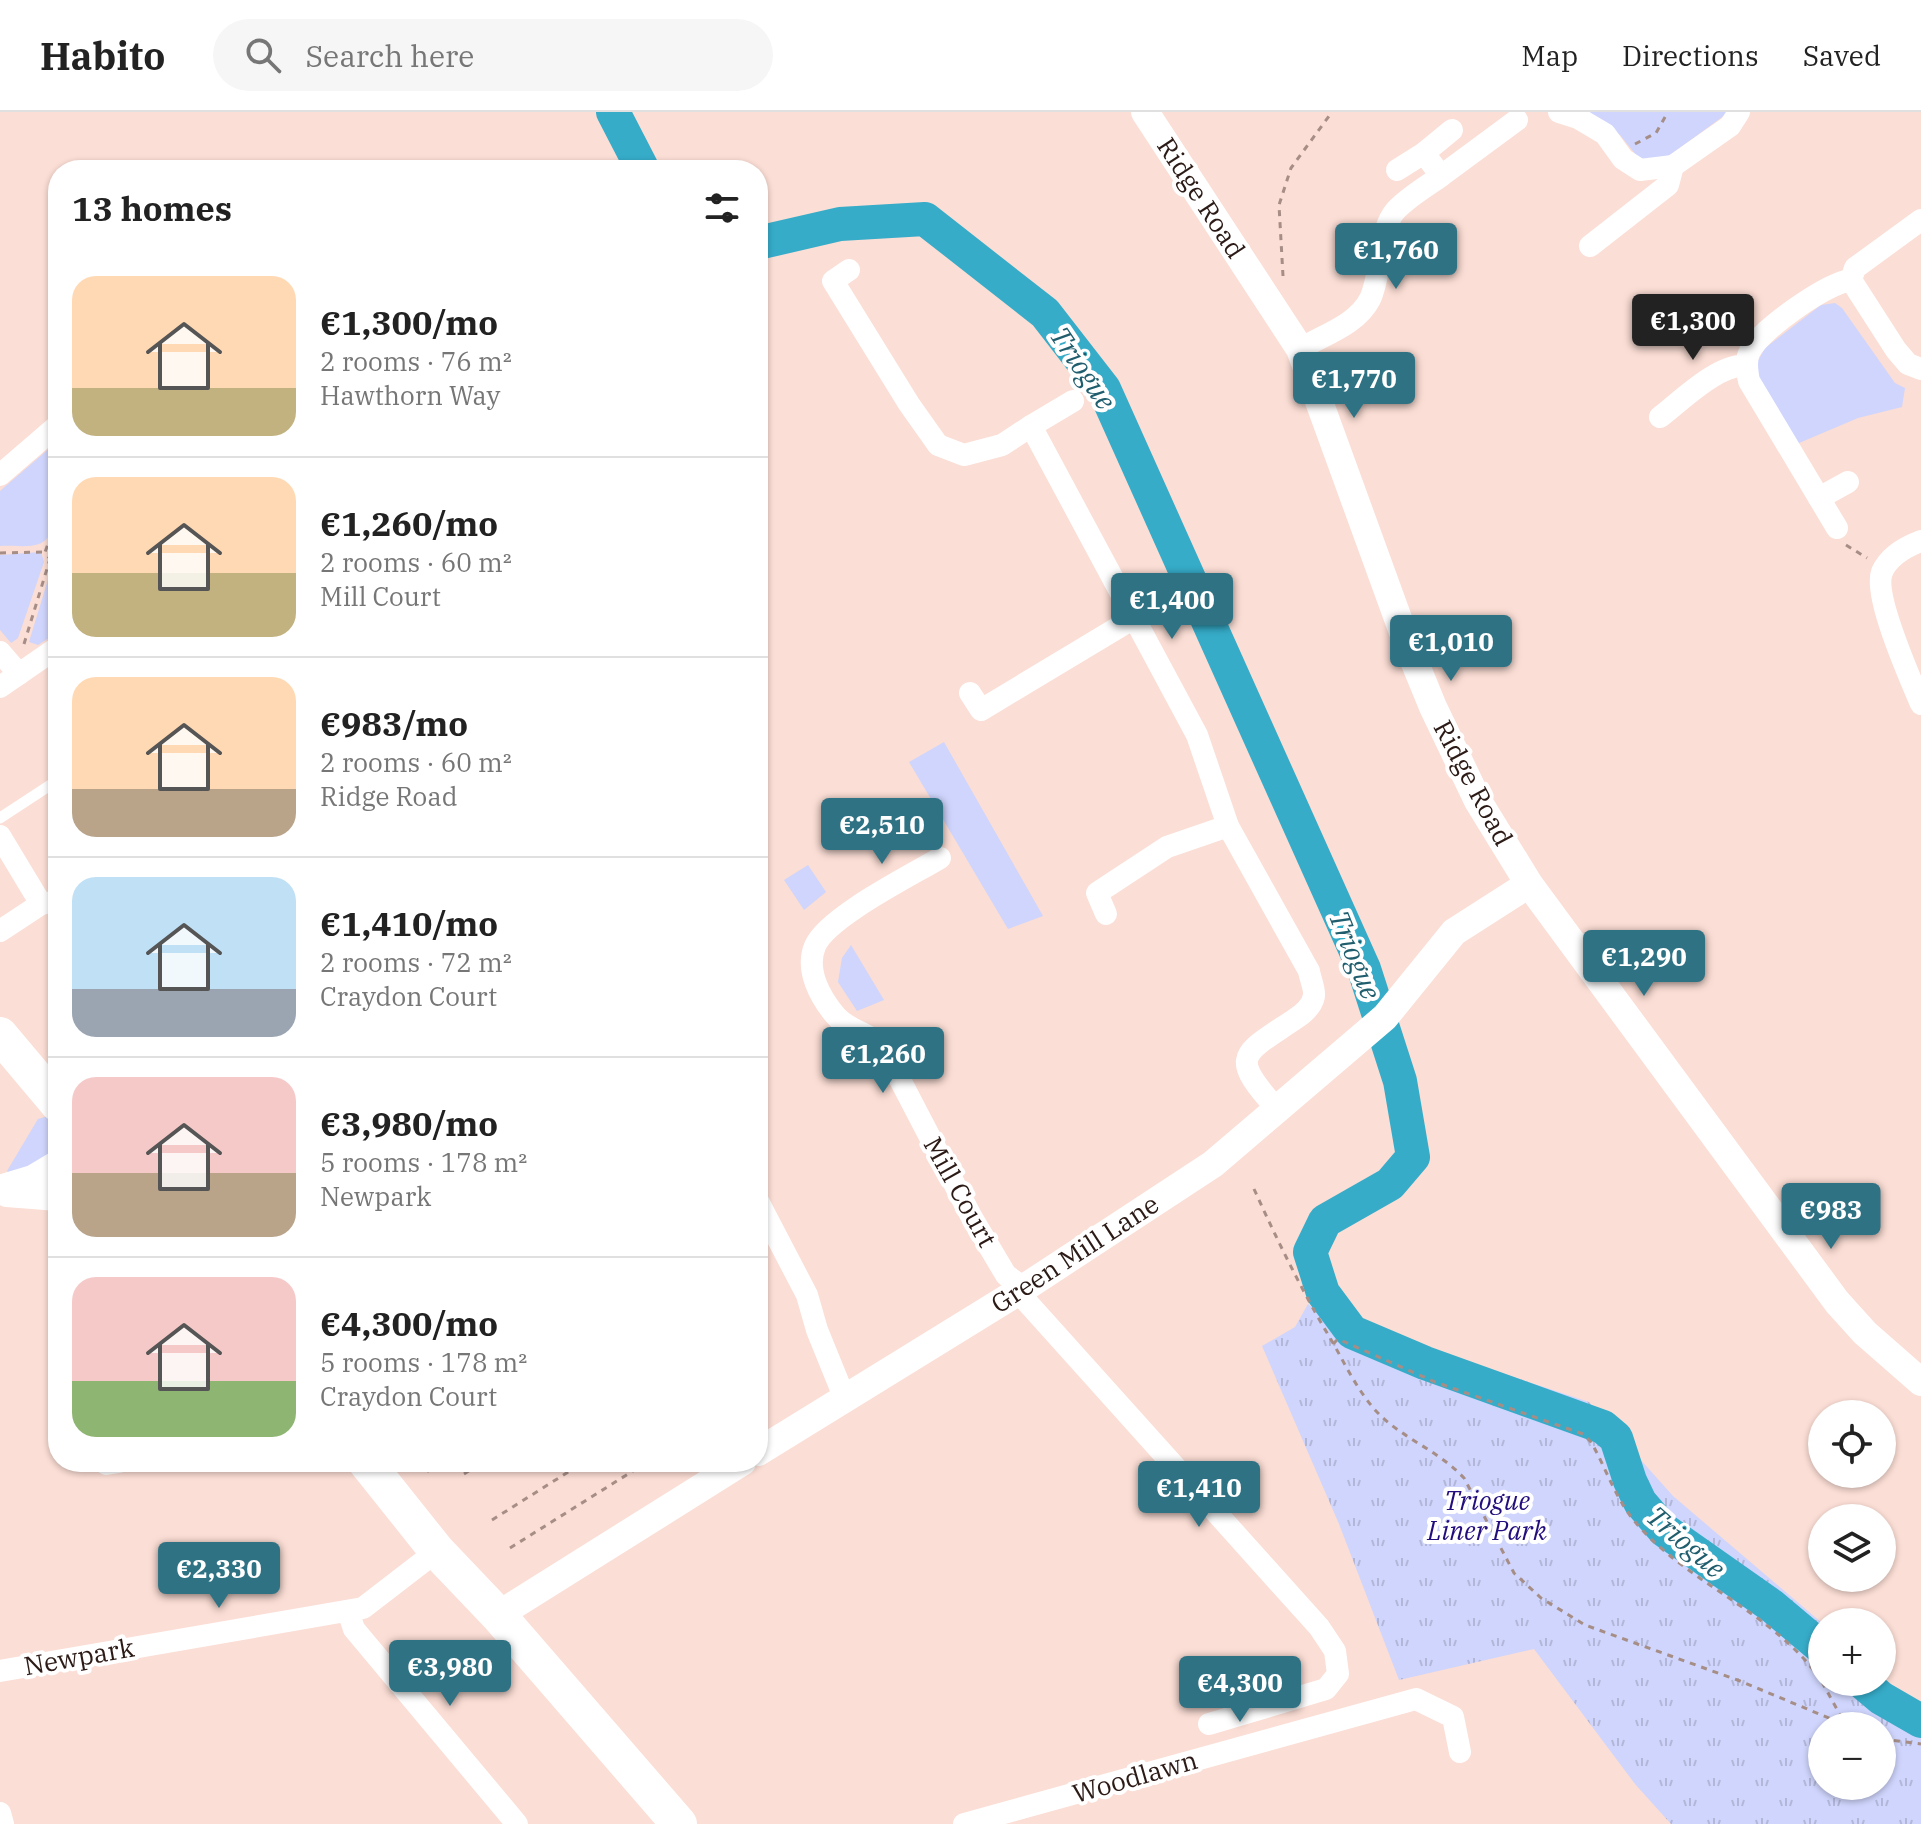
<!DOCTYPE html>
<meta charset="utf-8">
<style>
body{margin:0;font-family:"IBM Plex Serif",serif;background:#f6f6f6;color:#222;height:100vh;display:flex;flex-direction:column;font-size:30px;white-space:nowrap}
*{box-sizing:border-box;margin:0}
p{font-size:26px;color:#767676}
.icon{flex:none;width:44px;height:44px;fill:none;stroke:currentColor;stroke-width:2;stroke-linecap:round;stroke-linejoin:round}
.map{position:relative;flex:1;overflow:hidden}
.side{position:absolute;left:48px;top:48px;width:720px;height:1312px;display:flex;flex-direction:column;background:#fff;border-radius:32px;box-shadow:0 2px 6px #0004}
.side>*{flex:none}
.controls{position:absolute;left:1808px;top:1288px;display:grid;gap:16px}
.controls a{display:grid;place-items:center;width:88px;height:88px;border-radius:50%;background:#fff;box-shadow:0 2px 6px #0004;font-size:40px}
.price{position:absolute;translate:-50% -68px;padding:0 18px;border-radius:8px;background:#2f7284;color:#fff;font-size:26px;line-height:52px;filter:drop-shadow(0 2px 4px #0008)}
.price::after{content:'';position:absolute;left:50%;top:48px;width:24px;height:18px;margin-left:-12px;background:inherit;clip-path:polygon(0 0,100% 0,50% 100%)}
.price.selected{background:#222;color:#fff}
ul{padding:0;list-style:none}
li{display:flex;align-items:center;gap:24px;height:200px;padding:0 24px}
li+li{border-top:2px solid #e0e0e0}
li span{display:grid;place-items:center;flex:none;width:224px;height:160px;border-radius:24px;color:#555}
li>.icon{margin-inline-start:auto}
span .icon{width:96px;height:96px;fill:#fffc;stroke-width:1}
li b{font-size:34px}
h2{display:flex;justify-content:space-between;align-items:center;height:96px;padding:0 24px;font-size:34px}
header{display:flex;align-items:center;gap:48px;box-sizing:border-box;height:112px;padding:0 40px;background:#fff;border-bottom:2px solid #e0e0e0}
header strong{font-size:38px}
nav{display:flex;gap:44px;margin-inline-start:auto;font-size:28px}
.search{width:560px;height:72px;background:#f6f6f6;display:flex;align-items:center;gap:20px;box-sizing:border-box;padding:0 28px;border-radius:44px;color:#767676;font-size:30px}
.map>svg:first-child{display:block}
</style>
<header>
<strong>Habito</strong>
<div class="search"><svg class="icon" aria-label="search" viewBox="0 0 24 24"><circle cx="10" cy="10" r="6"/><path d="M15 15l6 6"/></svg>Search here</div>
<nav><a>Map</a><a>Directions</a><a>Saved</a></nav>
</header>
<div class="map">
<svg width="1921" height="1712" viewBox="0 0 1921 1712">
<defs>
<pattern id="park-tufts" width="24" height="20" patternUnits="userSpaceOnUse" patternTransform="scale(2)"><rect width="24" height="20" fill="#cfd5fc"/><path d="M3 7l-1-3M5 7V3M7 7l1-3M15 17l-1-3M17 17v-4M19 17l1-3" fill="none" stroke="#b2b6d7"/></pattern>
</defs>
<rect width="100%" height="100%" fill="#fbded5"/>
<!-- grass -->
<g fill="#cfd5fc">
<polygon points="1589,0 1729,0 1666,46 1649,50 1637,44 1620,23"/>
<polygon points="1835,191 1842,196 1895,271 1905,276 1902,295 1858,306 1792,334 1754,256 1765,236 1821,193"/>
<path d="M 58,329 C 58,352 66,423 39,432 C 28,436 11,433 0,434 L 0,379 Z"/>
<polygon points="41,440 44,450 18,526 11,531 0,518 0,443"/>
<polygon points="58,449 58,520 38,533 29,530 53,451"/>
<polygon points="944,630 1043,804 1008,817 909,650"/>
<polygon points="808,753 826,780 804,798 784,768"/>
<polygon points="851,833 884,888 857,899 838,870 842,846"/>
<polygon points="52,1003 58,1014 58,1038 11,1063 7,1059 38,1007"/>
</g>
<!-- park -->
<path fill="url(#park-tufts)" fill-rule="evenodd" d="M 1308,1192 L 1328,1209 L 1357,1213 L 1589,1290 L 1673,1384 L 1822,1511 L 1822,1570 L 1882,1570 L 1882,1565 L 1921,1596 L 1921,1712 L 1671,1712 L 1635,1672 L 1534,1537 L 1399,1568 L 1339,1412 L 1262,1234 L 1295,1215 ZM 1822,1614 L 1882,1614 L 1882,1674 L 1822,1674 Z"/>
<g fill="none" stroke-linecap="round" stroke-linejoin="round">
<!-- river -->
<g stroke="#36acc9" stroke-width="34">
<polyline points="613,0 643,58"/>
<polyline points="758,131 840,112 925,107 1045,201 1104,277 1364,857 1400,969 1413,1045 1390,1072 1325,1109 1310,1140 1323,1181 1352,1220 1425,1251 1603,1315 1616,1326 1630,1369 1640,1390 1664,1418 1772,1494 1822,1536"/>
<polyline points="1862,1570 1881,1586 1921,1609"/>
</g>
<!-- path -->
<g stroke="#a68e87" stroke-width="3" stroke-dasharray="6 6" stroke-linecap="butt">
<polyline points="1635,32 1656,21 1668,0"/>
<polyline points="1283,164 1279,93 1291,56 1332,0"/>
<polyline points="54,431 58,419"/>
<polyline points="58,433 48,432 45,440 50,447 58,446"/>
<polyline points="1846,433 1867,446"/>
<polyline points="0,441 45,440"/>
<polyline points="24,532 50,447"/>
<path d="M 1254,1077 C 1278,1130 1303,1181 1333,1231 C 1346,1254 1358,1279 1376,1299 C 1401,1326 1438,1338 1464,1366 L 1514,1461 L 1541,1486 L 1585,1513 L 1740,1569 L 1848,1614"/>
<path d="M 1333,1232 L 1338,1227 L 1435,1270 L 1583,1322 L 1591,1330 C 1606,1356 1616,1388 1636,1411 C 1689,1473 1776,1501 1822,1570"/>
<polyline points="427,1360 433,1350"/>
<polyline points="464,1362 483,1350"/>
<polyline points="492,1408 584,1350"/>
<polyline points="510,1436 636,1357 631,1350"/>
<polyline points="1822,1570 1845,1612"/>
<polyline points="1882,1627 1921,1632"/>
</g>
<!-- service -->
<polyline stroke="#fff" stroke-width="11" points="0,706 58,668"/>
<!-- minor -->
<g stroke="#fff" stroke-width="22">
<polyline points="1559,0 1578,6 1605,22 1623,47 1640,58 1673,54"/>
<polyline points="1452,18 1424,41 1441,64 1517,8"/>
<polyline points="1397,58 1424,41"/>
<polyline points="1590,134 1668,73 1673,54 1730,14 1739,0"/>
<path d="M 849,158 L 833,169 L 909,292 L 938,333 L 964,343 L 1002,333 L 1031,314 L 1197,623 L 1228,714 L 1309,859 C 1310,866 1315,877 1314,884 C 1312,894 1303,902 1295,907 C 1242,943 1228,943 1277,997"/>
<polyline points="1851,168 1896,238 1908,252 1921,257"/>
<path d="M 1300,237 C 1323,223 1357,213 1370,187 C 1382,162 1378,118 1396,98 C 1408,85 1427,74 1441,64"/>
<path d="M 1660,305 C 1681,289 1719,251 1746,254"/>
<polyline points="1031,314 1073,289"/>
<polyline points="0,363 58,313"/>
<polyline points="1819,386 1848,370"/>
<path d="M 1837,416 L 1749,269 C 1747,259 1745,248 1750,239 C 1761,217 1827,171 1851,168 L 1855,156 L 1921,108"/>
<path d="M 1921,429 C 1905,435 1889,444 1882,460 C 1873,483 1910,566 1921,592"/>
<polyline points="0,540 19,562"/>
<polyline points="0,575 58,535"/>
<polyline points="970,581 981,598 1134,506"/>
<polyline points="0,724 41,792"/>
<path d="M 940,746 C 912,763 827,805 815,834 C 805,858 820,885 835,903 C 849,920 870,920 884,937 L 971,1104 L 1006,1163 L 1024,1176"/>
<polyline points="1106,802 1097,781 1167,735 1228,714"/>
<polyline points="0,819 41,792 58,789"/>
<polyline points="758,1089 807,1183 817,1218 845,1287"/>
<polyline points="1018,1180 1319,1515 1335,1539 1338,1562 1326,1577 1209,1612"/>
<polyline points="106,1352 119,1350"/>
<polyline points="348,1499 354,1517 517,1712"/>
<polyline points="0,1559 363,1496 437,1439"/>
<polyline points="0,1701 3,1712"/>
<polyline points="964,1712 1416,1587 1453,1605 1460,1640"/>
</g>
<!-- tertiary -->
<g stroke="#fff" stroke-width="28">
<polyline points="1145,0 1300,237 1408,534 1433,595 1478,689 1529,772 1837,1190 1865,1221 1921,1270"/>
<polyline points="0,1077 33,1067 58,1052"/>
<polyline points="7,1081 58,1085"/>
<polyline points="758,1340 1024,1176 1213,1052 1385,905 1454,820 1529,772"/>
<polyline points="498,1503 742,1350"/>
</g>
<!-- primary -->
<g stroke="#fff" stroke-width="36">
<polyline points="0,923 58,992"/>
<polyline points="366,1350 437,1439 498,1503 679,1712"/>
</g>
</g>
<g text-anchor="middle" stroke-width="8" stroke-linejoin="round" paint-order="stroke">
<!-- street labels -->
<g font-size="26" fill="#2b1a15" stroke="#fff">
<text transform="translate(1201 86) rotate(57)" y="9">Ridge Road</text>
<text transform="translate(1473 671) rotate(62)" y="9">Ridge Road</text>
<text transform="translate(960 1080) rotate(61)" y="9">Mill Court</text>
<text transform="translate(1075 1142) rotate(-33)" y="9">Green Mill Lane</text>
<text transform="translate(79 1545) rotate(-10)" y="9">Newpark</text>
<text transform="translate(1135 1665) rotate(-16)" y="9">Woodlawn</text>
</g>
<!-- park labels -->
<g font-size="26" font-style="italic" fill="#230d7d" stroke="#fff">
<text x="1487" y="1398">Triogue<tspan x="1487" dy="30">Liner Park</tspan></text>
</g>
<!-- water labels -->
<g font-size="28" font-style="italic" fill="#205e6e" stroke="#fff">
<text transform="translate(1083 256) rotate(56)" y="10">Triogue</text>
<text transform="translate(1355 843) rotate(68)" y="10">Triogue</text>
<text transform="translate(1686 1430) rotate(41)" y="10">Triogue</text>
</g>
</g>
</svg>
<div class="controls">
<a><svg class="icon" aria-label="locate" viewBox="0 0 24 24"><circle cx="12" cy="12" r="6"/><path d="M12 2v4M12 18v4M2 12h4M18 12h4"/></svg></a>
<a><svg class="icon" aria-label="layers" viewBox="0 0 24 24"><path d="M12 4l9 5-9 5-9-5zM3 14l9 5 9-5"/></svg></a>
<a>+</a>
<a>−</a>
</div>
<b class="price" style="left:1396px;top:179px">€1,760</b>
<b class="price selected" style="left:1693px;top:250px">€1,300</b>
<b class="price" style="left:1354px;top:308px">€1,770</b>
<b class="price" style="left:1172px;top:529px">€1,400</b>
<b class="price" style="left:1451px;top:571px">€1,010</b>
<b class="price" style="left:882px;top:754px">€2,510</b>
<b class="price" style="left:1644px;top:886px">€1,290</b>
<b class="price" style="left:883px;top:983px">€1,260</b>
<b class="price" style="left:1831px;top:1139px">€983</b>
<b class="price" style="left:1199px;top:1417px">€1,410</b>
<b class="price" style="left:219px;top:1498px">€2,330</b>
<b class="price" style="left:450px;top:1596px">€3,980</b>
<b class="price" style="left:1240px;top:1612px">€4,300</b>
<section class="side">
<h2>13 homes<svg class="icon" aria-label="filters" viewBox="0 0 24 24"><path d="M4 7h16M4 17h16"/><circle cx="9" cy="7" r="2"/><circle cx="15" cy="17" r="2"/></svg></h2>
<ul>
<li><span style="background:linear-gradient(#ffd9b3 70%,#c2b280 0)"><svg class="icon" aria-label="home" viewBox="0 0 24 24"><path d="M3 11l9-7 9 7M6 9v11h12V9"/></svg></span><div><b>€1,300/mo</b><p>2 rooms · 76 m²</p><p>Hawthorn Way</p></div></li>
<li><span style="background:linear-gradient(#ffd9b3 60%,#c2b280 0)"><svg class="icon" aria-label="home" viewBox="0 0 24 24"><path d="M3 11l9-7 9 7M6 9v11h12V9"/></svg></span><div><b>€1,260/mo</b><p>2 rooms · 60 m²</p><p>Mill Court</p></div></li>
<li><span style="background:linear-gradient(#ffd9b3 70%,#b9a48a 0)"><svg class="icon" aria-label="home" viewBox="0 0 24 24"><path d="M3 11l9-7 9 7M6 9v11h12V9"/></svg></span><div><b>€983/mo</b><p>2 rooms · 60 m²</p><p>Ridge Road</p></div></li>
<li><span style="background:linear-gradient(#bfe0f5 70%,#9aa5b1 0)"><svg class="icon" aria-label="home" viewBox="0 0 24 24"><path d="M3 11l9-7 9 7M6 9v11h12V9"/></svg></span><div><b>€1,410/mo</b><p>2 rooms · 72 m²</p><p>Craydon Court</p></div></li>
<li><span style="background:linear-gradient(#f6c9c9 60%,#b9a48a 0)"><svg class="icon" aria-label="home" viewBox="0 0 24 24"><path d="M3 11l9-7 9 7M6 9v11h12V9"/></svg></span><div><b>€3,980/mo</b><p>5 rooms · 178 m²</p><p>Newpark</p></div></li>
<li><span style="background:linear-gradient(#f6c9c9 65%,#8fb573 0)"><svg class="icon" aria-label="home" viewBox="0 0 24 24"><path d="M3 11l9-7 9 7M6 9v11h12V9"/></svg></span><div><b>€4,300/mo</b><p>5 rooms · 178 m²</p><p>Craydon Court</p></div></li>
</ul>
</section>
</div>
